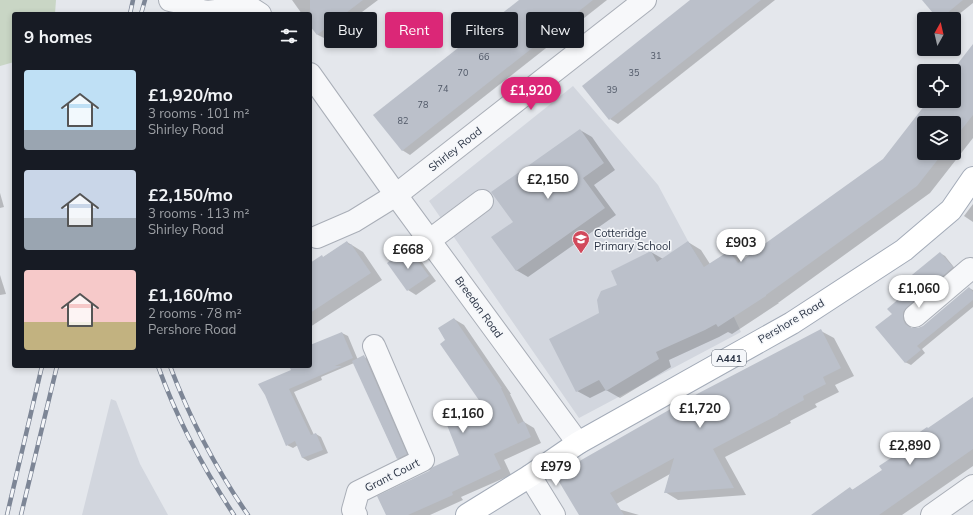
<!DOCTYPE html>
<meta charset="utf-8">
<style>
body{margin:0;font-family:Mulish,sans-serif;background:#20242c;color:#f1f3f6;height:100vh;display:flex;flex-direction:column;font-size:15px;white-space:nowrap}
*{box-sizing:border-box;margin:0}
p{font-size:13px;color:#9ea1a6}
.icon{flex:none;width:22px;height:22px;fill:none;stroke:currentColor;stroke-width:2;stroke-linecap:round;stroke-linejoin:round}
.map{position:relative;flex:1;overflow:hidden}
.details{position:absolute;left:12px;top:12px;width:300px;height:356px;display:flex;flex-direction:column;background:#171b24;border-radius:4px;box-shadow:0 2px 6px #0003}
.details>*{flex:none}
.guide{position:absolute;left:324px;top:12px;width:380px;height:36px;display:flex;gap:8px}
.needle{width:26px;rotate:8deg}
.fabs{position:absolute;left:917px;top:12px;display:grid;gap:8px}
.fabs a{display:grid;place-items:center;width:44px;height:44px;border-radius:4px;background:#171b24;box-shadow:0 2px 6px #0003;font-size:20px}
.price{position:absolute;translate:-50% -34px;padding:0 9px;border-radius:14px;background:#fff;color:#222;font-size:13px;line-height:26px;filter:drop-shadow(0 1px 2px #0008)}
.price::after{content:'';position:absolute;left:50%;top:24px;width:12px;height:9px;margin-left:-6px;background:inherit;clip-path:polygon(0 0,100% 0,50% 100%)}
.price.current{background:#db2777;color:#fff}
ul{padding:0;list-style:none}
li{display:flex;align-items:center;gap:12px;height:100px;padding:0 12px}
li span{display:grid;place-items:center;flex:none;width:112px;height:80px;border-radius:4px;color:#555}
li>.icon{margin-inline-start:auto}
span .icon{width:48px;height:48px;fill:#fffc;stroke-width:1}
li b{font-size:17px}
h2{display:flex;justify-content:space-between;align-items:center;height:48px;padding:0 12px;font-size:17px}
.tag{padding:0 14px;border-radius:4px;background:#171b24;box-shadow:0 2px 6px #0003;font-size:14px;line-height:36px}
.tag.current{background:#db2777;color:#fff}
.map>svg:first-child{display:block}
</style>
<div class="map">
<svg width="973" height="515" viewBox="0 0 973 515">
<rect width="100%" height="100%" fill="#e4e7ec"/>
<!-- built -->
<g fill="#d2d6de">
<polygon points="573,86 658,185 688,241 734,317 741,332 579,418 429,201"/>
<polygon points="111,399 116,401 140,464 168,515 82,515"/>
</g>
<!-- green -->
<polygon fill="#c9d6c5" points="0,0 56,0 55,14 14,14 14,62 0,66"/>
<!-- shadow -->
<g fill="#0003" fill-rule="evenodd">
<polygon points="292,0 378,0 326,39 318,35 310,24 310,14 302,14"/>
<polygon points="521,0 607,0 410,155 402,150"/>
<polygon points="692,0 775,0 618,124 610,119"/>
<polygon points="923,0 973,0 973,3 953,19 939,19"/>
<path d="M 973,46 L 973,138 L 930,193 L 778,303 L 779,303 L 732,334 L 728,332 L 719,337 L 669,360 L 671,367 L 620,398 L 606,390 L 590,398 L 577,391 L 600,313 L 618,285 L 651,252 L 663,259 L 688,242 L 701,250 L 710,264 L 729,252 L 743,261 L 884,160 L 930,101 L 954,101 L 954,71 L 953,71 ZM 924,123 L 954,123 L 954,153 L 924,153 Z"/>
<polygon points="580,130 592,137 615,170 594,185 616,215 528,277 516,270 514,222"/>
<polygon points="0,193 4,207 0,208"/>
<polygon points="973,204 973,222 964,216"/>
<polygon points="347,242 363,252 382,280 310,327 310,264 324,257"/>
<polygon points="408,249 416,254 436,281 416,295 408,290 388,263"/>
<polygon points="940,253 945,256 957,271 908,322 911,328 918,329 923,327 969,288 973,290 973,307 922,349 925,353 911,365 905,362 893,314 904,297"/>
<polygon points="0,275 6,294 0,295"/>
<polygon points="454,319 464,325 511,394 510,394 524,422 534,428 541,443 504,460 511,475 461,497 463,500 430,515 387,515 461,456 484,406 447,340"/>
<polygon points="821,331 834,338 854,376 835,385 839,392 815,404 817,407 790,421 791,423 725,457 746,495 678,500 665,492 670,474 611,507 639,515 580,515"/>
<polygon points="342,333 348,336 358,360 364,357 373,361 414,459 406,463 397,458 354,363 321,377 322,380 294,392 314,435 316,434 321,437 328,453 308,461 303,458 298,445 293,448 287,445 266,395 292,370 292,366 310,366 310,352 325,340"/>
<polygon points="973,400 973,466 902,515 817,515 850,488 853,490 883,470 899,454 929,429"/>
</g>
<!-- building -->
<g fill="#bbc0ca">
<polygon points="310,0 363,0 317,35 310,26"/>
<polygon points="519,0 593,0 402,151 373,115"/>
<polygon points="690,0 761,0 609,120 582,86"/>
<polygon points="922,0 963,0 940,19 938,19"/>
<polygon points="973,44 973,115 954,139 954,123 924,123 924,153 943,153 917,186 766,295 766,296 718,327 716,324 705,330 656,352 659,359 606,391 599,380 576,392 549,339 599,313 597,300 601,291 617,285 611,271 651,251 657,262 688,241 704,267 729,251 738,263 883,159 928,101 954,101 954,71 952,71"/>
<polygon points="580,129 604,163 583,178 605,208 516,271 491,237 513,222 491,192"/>
<polygon points="347,241 349,245 351,244 371,273 310,313 310,263 322,255 323,257"/>
<polygon points="408,248 429,276 407,291 387,263"/>
<polygon points="940,252 953,267 907,307 903,312 903,319 905,324 911,328 918,328 923,326 969,287 973,292 973,300 917,346 921,350 905,363 875,327 892,314 887,309 902,296 896,288"/>
<polygon points="454,318 502,388 501,388 518,424 524,421 531,437 494,454 501,469 452,492 453,495 408,515 386,515 377,496 429,471 433,467 459,455 445,420 483,406 440,344 445,340 438,328"/>
<polygon points="821,329 841,368 823,377 826,384 803,396 804,400 778,414 778,415 713,449 734,488 664,493 674,458 610,493 624,515 579,515 555,475 697,394"/>
<polygon points="342,332 353,358 335,366 342,366 289,389 311,435 316,433 323,450 302,458 295,441 286,446 265,395 258,384 291,370 289,366 310,366 310,345"/>
<polygon points="364,355 407,454 397,459 352,361"/>
<polygon points="973,397 973,449 879,515 811,515 850,487 852,490 882,470 879,466 897,454 895,451 914,437 914,436 927,427 928,428"/>
</g>
<g fill="none" stroke-linecap="round" stroke-linejoin="round">
<defs>
<g id="minor">
<polyline points="170,0 179,2 193,9 207,12 249,7 260,14"/>
<polyline points="310,74 396,195 578,443"/>
<polyline points="317,237 354,221 396,195 645,0"/>
<polyline points="430,240 482,201"/>
<polyline points="915,316 970,269"/>
<polyline points="530,476 554,515"/>
<polyline points="356,515 353,510 358,492 423,460 374,346"/>
<polyline points="932,515 973,486"/>
</g>
<polyline id="major" points="467,515 530,476 578,443 792,323 904,250 951,210 973,178"/>
</defs>
<!-- minor casing -->
<use href="#minor" stroke="#a9aeb7" stroke-width="24"/>
<!-- major casing -->
<use href="#major" stroke="#a3abb8" stroke-width="24"/>
<!-- minor -->
<use href="#minor" stroke="#f7f8fa" stroke-width="22"/>
<!-- major -->
<use href="#major" stroke="#fff" stroke-width="22"/>
<defs>
<g id="rail">
<polyline points="130,14 133,0"/>
<polyline points="141,14 145,0"/>
<path d="M 158,366 C 177,419 203,468 234,515"/>
<path d="M 170,366 C 190,419 216,469 248,515"/>
<polyline points="7,515 42,366"/>
<polyline points="21,515 57,366"/>
</g>
</defs>
<!-- rail casing -->
<use href="#rail" stroke="#7d8696" stroke-width="4.5"/>
<!-- rail -->
<use href="#rail" stroke="#f4f6f9" stroke-width="3" stroke-dasharray="9" stroke-linecap="butt"/>
</g>
<!-- icons -->
<defs>
<symbol id="school-pin" viewBox="-11 -11 22 30"><path d="M0 17L-7.5 6A9.5 9.5 0 1 1 7.5 6Z" fill="#d1495b" stroke="#f4f6f9"/><path d="M0-5L7-2L0 1L-7-2ZM-4 1L0 2.5L4 1V4Q0 6-4 4Z" fill="#fff"/></symbol>
</defs>
<g fill-rule="evenodd">
<use href="#school-pin" x="571" y="229" width="20" height="27"/>
</g>
<g text-anchor="middle" stroke-width="3" stroke-linejoin="round" paint-order="stroke">
<!-- number labels -->
<g font-size="9" fill="#4f5766">
<text x="656" y="59">31</text>
<text x="484" y="60">66</text>
<text x="463" y="76">70</text>
<text x="634" y="76">35</text>
<text x="443" y="92">74</text>
<text x="612" y="93">39</text>
<text x="423" y="108">78</text>
<text x="403" y="124">82</text>
</g>
<!-- shield labels -->
<rect fill="#f4f6f9" stroke="#676e7b" stroke-width="1" x="712" y="350" width="34" height="16" rx="3"/>
<g font-size="10" font-weight="bold" fill="#2b3445">
<text x="729" y="362">A441</text>
</g>
<!-- street labels -->
<g font-size="11" fill="#2b3445" stroke="#f4f6f9">
<text transform="translate(455 149) rotate(-38)" y="4">Shirley Road</text>
<text transform="translate(479 307) rotate(54)" y="4">Breedon Road</text>
<text transform="translate(791 321) rotate(-31)" y="4">Pershore Road</text>
<text transform="translate(392 475) rotate(-27)" y="4">Grant Court</text>
</g>
<!-- poi labels -->
<g font-size="11" fill="#2b3445" stroke="#f4f6f9" text-anchor="start">
<text x="594" y="237">Cotteridge<tspan x="594" dy="13">Primary School</tspan></text>
</g>
</g>
</svg>
<div class="fabs">
<a><svg class="needle" viewBox="-14 -14 28 28"><path d="M0-13l5 13h-10z" fill="#e53935"/><path d="M0 13l5-13h-10z" fill="#9ea1a6"/></svg></a>
<a><svg class="icon" aria-label="locate" viewBox="0 0 24 24"><circle cx="12" cy="12" r="6"/><path d="M12 2v4M12 18v4M2 12h4M18 12h4"/></svg></a>
<a><svg class="icon" aria-label="layers" viewBox="0 0 24 24"><path d="M12 4l9 5-9 5-9-5zM3 14l9 5 9-5"/></svg></a>
</div>
<b class="price current" style="left:531px;top:111px">£1,920</b>
<b class="price" style="left:548px;top:200px">£2,150</b>
<b class="price" style="left:741px;top:263px">£903</b>
<b class="price" style="left:408px;top:270px">£668</b>
<b class="price" style="left:919px;top:309px">£1,060</b>
<b class="price" style="left:700px;top:429px">£1,720</b>
<b class="price" style="left:463px;top:434px">£1,160</b>
<b class="price" style="left:910px;top:466px">£2,890</b>
<b class="price" style="left:556px;top:487px">£979</b>
<div class="guide">
<a class="tag">Buy</a>
<a class="tag current">Rent</a>
<a class="tag">Filters</a>
<a class="tag">New</a>
</div>
<section class="details">
<h2>9 homes<svg class="icon" aria-label="filters" viewBox="0 0 24 24"><path d="M4 7h16M4 17h16"/><circle cx="9" cy="7" r="2"/><circle cx="15" cy="17" r="2"/></svg></h2>
<ul>
<li><span style="background:linear-gradient(#bfe0f5 75%,#9aa5b1 0)"><svg class="icon" aria-label="home" viewBox="0 0 24 24"><path d="M3 11l9-7 9 7M6 9v11h12V9"/></svg></span><div><b>£1,920/mo</b><p>3 rooms · 101 m²</p><p>Shirley Road</p></div></li>
<li><span style="background:linear-gradient(#c9d6e8 60%,#9aa5b1 0)"><svg class="icon" aria-label="home" viewBox="0 0 24 24"><path d="M3 11l9-7 9 7M6 9v11h12V9"/></svg></span><div><b>£2,150/mo</b><p>3 rooms · 113 m²</p><p>Shirley Road</p></div></li>
<li><span style="background:linear-gradient(#f6c9c9 65%,#c2b280 0)"><svg class="icon" aria-label="home" viewBox="0 0 24 24"><path d="M3 11l9-7 9 7M6 9v11h12V9"/></svg></span><div><b>£1,160/mo</b><p>2 rooms · 78 m²</p><p>Pershore Road</p></div></li>
</ul>
</section>
</div>
